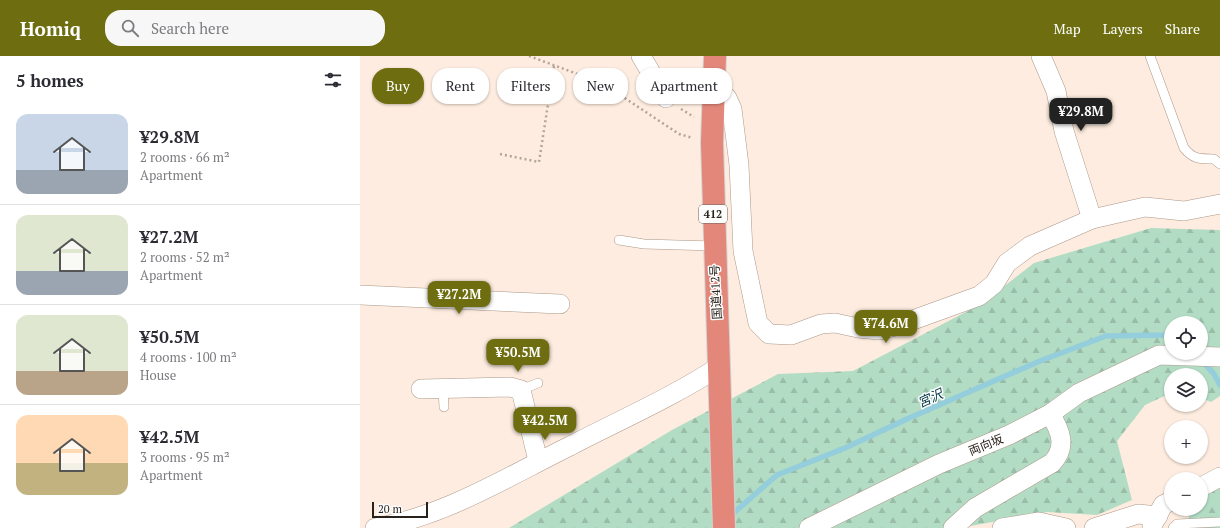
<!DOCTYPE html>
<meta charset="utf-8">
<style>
body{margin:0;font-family:"PT Serif","Noto Sans JP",serif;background:#f7f7f7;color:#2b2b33;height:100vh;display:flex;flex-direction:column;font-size:15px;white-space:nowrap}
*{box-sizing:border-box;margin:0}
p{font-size:13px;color:#7c7c81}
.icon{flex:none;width:22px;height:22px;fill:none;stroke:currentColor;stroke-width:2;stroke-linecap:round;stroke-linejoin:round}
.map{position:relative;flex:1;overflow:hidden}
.details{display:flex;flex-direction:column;background:#fff;width:360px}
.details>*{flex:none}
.banner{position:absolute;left:12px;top:12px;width:380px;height:36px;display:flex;gap:8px}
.controls{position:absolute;left:804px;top:260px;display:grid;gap:8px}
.controls a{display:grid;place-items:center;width:44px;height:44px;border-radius:50%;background:#fff;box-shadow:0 1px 3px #0004;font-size:20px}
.scale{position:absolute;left:12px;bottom:10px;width:56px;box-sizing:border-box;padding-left:4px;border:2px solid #29221c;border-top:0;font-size:11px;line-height:14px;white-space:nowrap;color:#29221c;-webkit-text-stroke:3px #fdfdfd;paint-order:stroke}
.price{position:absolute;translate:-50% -34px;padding:0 9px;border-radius:8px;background:#6e6e10;color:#fff;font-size:13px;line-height:26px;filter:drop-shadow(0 1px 2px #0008)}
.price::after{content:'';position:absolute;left:50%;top:24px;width:12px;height:9px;margin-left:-6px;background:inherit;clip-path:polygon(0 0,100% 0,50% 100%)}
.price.current{background:#222;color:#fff}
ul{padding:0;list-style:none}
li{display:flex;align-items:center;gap:12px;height:100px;padding:0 16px}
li+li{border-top:1px solid #e1e1e2}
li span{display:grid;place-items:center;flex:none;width:112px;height:80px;border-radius:12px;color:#555}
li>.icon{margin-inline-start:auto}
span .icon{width:48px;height:48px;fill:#fffc;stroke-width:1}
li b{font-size:17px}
h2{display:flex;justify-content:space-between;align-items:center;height:48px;padding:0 16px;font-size:17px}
.tag{padding:0 14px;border-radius:16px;background:#fff;box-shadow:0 1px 3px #0004;font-size:14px;line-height:36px}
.tag.current{background:#6e6e10;color:#fff}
header{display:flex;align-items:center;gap:24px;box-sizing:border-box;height:56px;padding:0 20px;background:#6e6e10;color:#fff}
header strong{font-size:19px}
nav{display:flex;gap:22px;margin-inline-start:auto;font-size:14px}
.search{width:280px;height:36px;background:#f7f7f7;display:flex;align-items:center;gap:10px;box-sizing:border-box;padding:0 14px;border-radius:16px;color:#7c7c81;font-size:15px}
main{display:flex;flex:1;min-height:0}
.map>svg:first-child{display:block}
</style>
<header>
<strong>Homiq</strong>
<div class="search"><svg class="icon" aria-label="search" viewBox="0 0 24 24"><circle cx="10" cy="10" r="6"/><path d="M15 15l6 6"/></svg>Search here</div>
<nav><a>Map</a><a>Layers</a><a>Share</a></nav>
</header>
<main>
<section class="details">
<h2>5 homes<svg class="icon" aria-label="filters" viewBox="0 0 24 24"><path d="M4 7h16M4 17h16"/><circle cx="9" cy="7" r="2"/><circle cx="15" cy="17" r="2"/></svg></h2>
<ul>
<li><span style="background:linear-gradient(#c9d6e8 70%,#9aa5b1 0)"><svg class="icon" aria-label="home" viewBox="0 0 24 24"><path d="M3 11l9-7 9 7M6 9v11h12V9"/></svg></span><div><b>¥29.8M</b><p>2 rooms · 66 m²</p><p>Apartment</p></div></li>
<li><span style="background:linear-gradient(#dfe7d0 70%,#9aa5b1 0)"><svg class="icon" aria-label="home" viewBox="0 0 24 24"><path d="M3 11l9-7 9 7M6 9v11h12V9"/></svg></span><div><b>¥27.2M</b><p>2 rooms · 52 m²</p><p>Apartment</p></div></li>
<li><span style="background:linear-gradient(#dfe7d0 70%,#b9a48a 0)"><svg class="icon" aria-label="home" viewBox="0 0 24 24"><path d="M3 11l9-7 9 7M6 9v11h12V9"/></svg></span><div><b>¥50.5M</b><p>4 rooms · 100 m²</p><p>House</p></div></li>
<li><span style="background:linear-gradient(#ffd9b3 60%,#c2b280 0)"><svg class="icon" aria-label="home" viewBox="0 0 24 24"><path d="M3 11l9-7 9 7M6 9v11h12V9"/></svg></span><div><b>¥42.5M</b><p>3 rooms · 95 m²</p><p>Apartment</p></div></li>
</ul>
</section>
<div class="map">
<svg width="860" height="472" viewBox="0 0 860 472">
<defs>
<pattern id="forest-firs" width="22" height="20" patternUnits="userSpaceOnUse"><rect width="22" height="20" fill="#b2ddc4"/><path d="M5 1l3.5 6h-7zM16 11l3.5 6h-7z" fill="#99bda8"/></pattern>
</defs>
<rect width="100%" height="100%" fill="#fdecdf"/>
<!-- forest -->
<g fill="url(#forest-firs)" fill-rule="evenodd">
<path d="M 791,172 L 860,174 L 860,340 L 851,346 L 841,342 L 841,319 L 811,319 L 811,337 L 785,349 L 757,385 L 772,444 L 737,459 L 687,456 L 600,472 L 149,472 L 312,374 L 418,318 L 493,315 L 621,248 L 674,207 ZM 811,267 L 841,267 L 841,297 L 811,297 Z"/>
<polygon points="860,422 860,472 834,472 825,453 841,453 841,433"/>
</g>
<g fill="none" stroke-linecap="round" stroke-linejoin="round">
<!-- stream -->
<g stroke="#94cddb" stroke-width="5.5">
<polyline points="842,305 854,318 860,329"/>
<polyline points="369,461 417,419 485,392 547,363 680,305 746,280 811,279"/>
</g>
<defs>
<g id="service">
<path d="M 790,0 L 824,92 C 833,103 839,103 854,103 L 860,108"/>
<polyline points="259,184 284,188 354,190"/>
<polyline points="83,333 84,351"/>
<polyline points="161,334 178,327"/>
<polyline points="813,472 817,468 860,466"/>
</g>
<g id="minor">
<polyline points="281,0 306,42"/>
<polyline points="681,0 696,35 704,75 732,163"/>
<polyline points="353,43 367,42 372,53 379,109 383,195 398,267 409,278 431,279 461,268 475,267 498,272 519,274 539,269 619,240 634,228 647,207 670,190 732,163 785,151 824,155 860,148"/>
<polyline points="0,239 200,248"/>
<polyline points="61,333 150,331 161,334 178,405"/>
<polyline points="841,431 860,421"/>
<polyline points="792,470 803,449 811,445"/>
<path d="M 15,472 C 85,460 147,421 210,390 C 260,364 313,341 360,310"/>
<polyline points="449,472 579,408 649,379 690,358 719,337 799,299 860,301"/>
<path d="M 593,472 L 615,452 L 692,407 C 707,391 701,375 690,358"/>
<polyline points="642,472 679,466 706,472"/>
<polyline points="734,472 778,458 798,460"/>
</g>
<polyline id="trunk" points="355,0 352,87 364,472"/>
</defs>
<!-- service casing -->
<use href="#service" stroke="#ac9889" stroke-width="10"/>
<!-- minor casing -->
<use href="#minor" stroke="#ac9889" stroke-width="20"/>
<!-- trunk casing -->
<use href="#trunk" stroke="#d4d3d2" stroke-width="24"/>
<!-- path -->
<g stroke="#b2a59a" stroke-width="2.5" stroke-dasharray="2 3" stroke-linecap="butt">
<polyline points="169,0 242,27 319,78 333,82"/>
<polyline points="321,53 334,61"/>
<polyline points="140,98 179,106 194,10"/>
</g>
<!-- service -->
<use href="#service" stroke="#fff" stroke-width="9"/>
<!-- minor -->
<use href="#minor" stroke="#fff" stroke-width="19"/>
<!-- trunk -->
<use href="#trunk" stroke="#e2877a" stroke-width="22"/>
</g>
<g text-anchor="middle" stroke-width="3" stroke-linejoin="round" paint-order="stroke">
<!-- shield labels -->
<rect fill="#fdfdfd" stroke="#696460" stroke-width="1" x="339" y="149" width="28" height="18" rx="3"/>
<g font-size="11" font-weight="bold" fill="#29221c">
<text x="353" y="162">412</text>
</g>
<!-- street labels -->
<g font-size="12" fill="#29221c" stroke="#fdfdfd">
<text transform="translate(356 236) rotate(-93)" y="4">国道412号</text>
<text transform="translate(626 389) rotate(-22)" y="4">両向坂</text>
</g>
<!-- water labels -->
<g font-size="13" font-style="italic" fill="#003641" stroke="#fdfdfd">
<text transform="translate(570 342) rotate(-24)" y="5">宮沢</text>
</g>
</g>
</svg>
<div class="controls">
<a><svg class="icon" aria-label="locate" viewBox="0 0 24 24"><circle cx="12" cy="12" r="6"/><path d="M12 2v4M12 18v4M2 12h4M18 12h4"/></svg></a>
<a><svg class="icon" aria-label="layers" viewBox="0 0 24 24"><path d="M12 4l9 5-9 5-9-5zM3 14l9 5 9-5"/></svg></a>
<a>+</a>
<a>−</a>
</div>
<div class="scale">20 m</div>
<b class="price current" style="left:721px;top:76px">¥29.8M</b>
<b class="price" style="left:99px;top:259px">¥27.2M</b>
<b class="price" style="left:526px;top:288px">¥74.6M</b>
<b class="price" style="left:158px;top:317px">¥50.5M</b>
<b class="price" style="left:185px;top:385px">¥42.5M</b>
<div class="banner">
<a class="tag current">Buy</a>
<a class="tag">Rent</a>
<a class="tag">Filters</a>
<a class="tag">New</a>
<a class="tag">Apartment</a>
</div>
</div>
</main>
